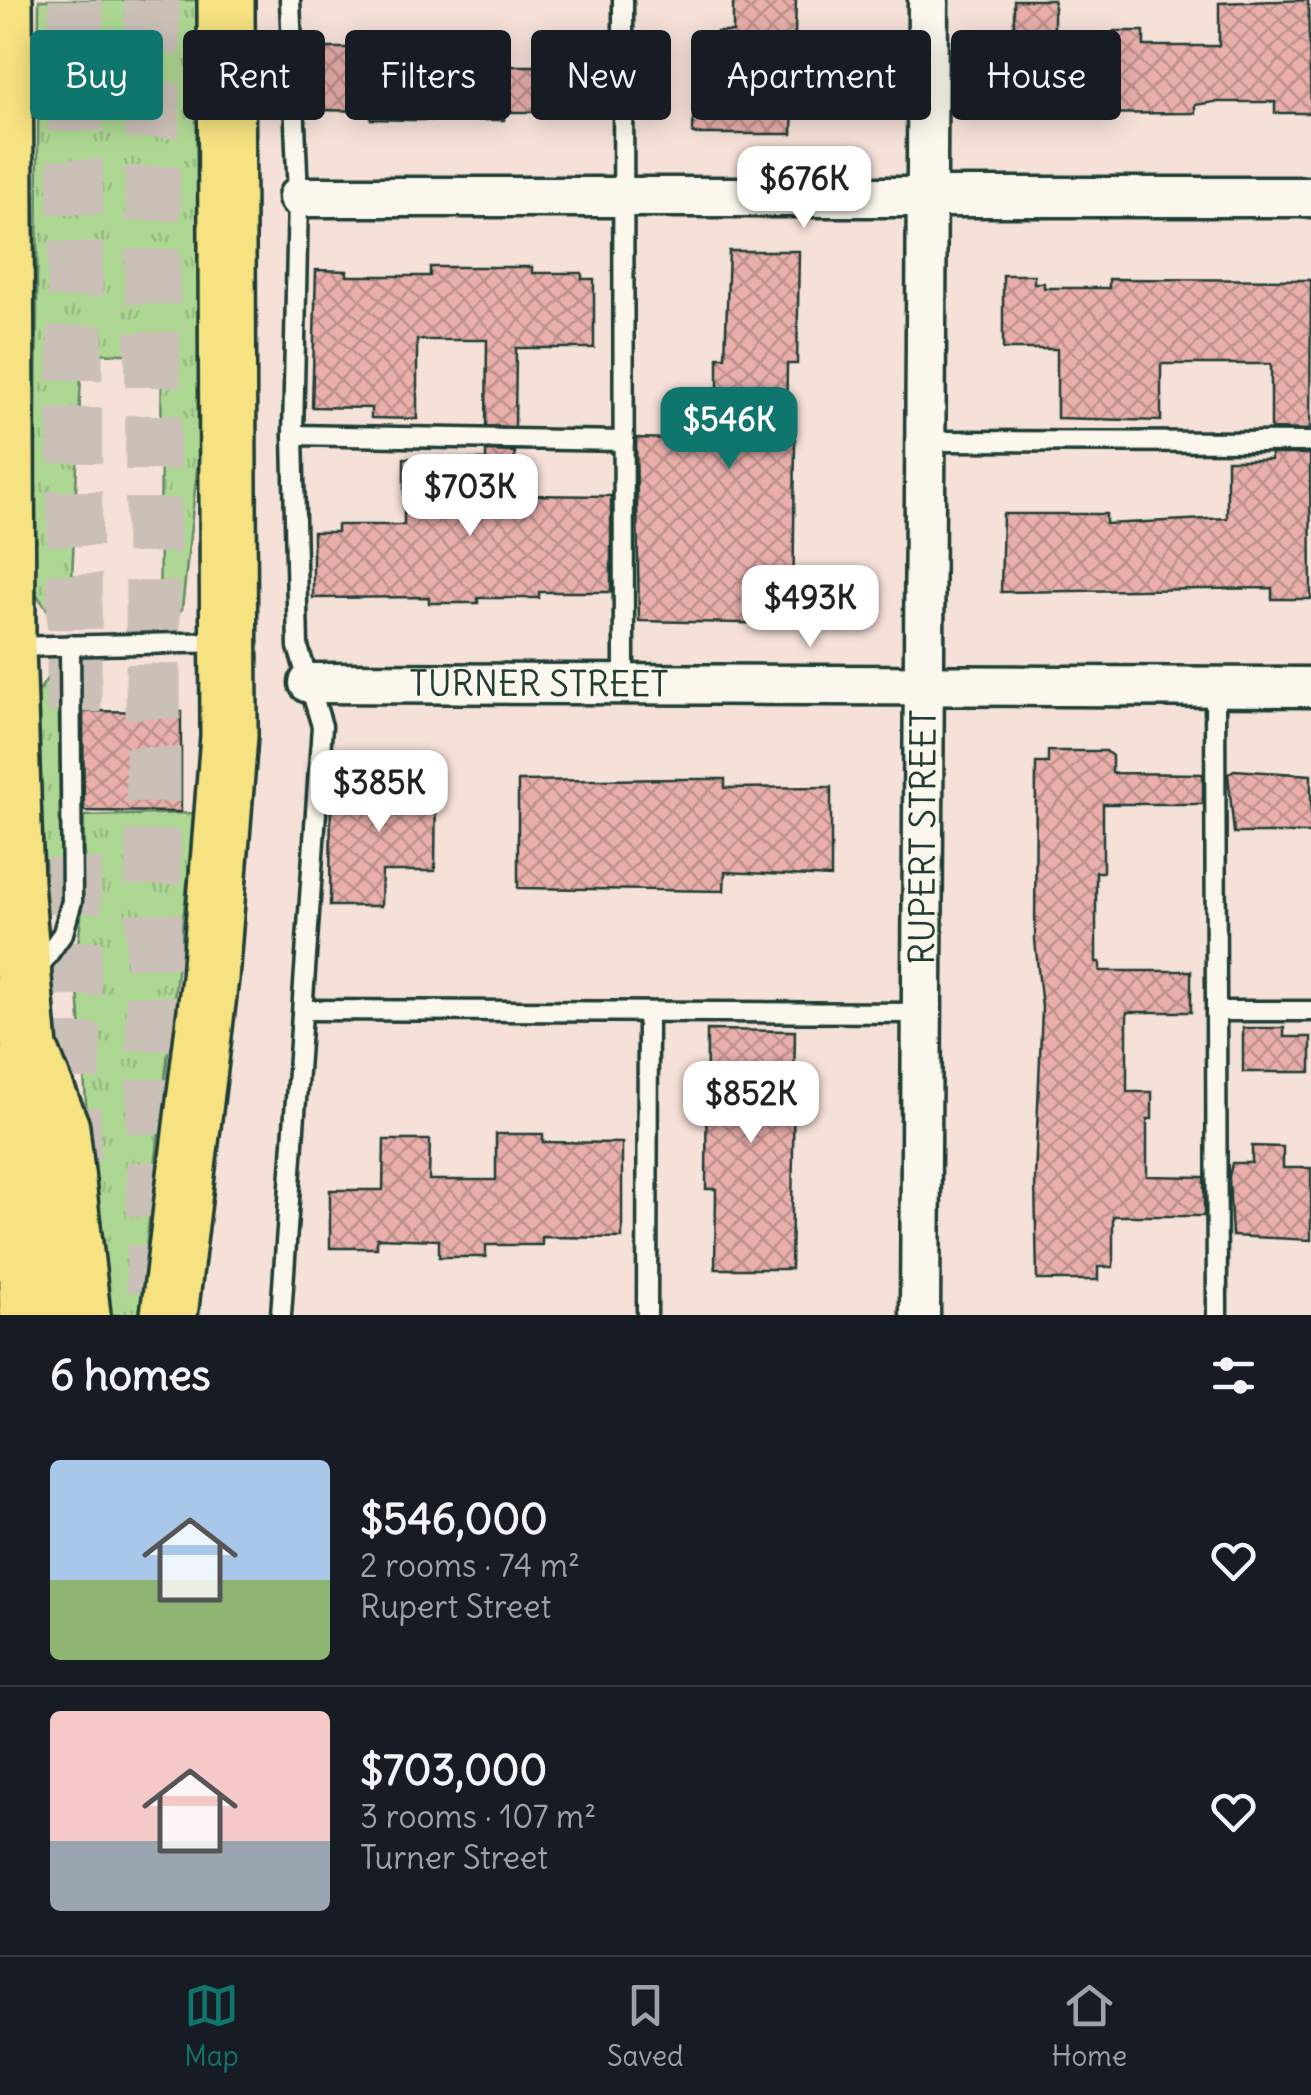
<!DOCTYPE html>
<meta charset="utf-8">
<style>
body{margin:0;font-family:Delius,sans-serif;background:#20242c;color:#f1f3f6;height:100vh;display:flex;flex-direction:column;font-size:38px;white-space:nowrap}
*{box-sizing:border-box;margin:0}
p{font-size:32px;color:#9ea1a6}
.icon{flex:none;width:55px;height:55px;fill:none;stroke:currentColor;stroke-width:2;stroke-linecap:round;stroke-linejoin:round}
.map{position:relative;height:1315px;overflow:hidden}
.sheet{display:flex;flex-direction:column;background:#171b24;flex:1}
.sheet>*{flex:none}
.top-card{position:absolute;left:30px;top:30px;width:1252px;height:90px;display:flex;gap:20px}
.price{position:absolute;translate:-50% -85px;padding:0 22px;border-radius:20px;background:#fff;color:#222;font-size:32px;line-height:65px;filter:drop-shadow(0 2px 5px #0008)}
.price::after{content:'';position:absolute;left:50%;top:60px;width:30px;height:22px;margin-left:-15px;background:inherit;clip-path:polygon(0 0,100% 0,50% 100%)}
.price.current{background:#0f766e;color:#fff}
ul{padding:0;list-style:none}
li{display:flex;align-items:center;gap:30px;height:250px;padding:0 50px}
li+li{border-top:2px solid #363941}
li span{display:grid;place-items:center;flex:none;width:280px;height:200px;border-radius:10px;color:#555}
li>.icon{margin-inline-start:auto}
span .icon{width:120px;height:120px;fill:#fffc;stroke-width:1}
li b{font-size:42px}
h2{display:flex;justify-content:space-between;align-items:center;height:120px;padding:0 50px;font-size:42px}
.tag{padding:0 35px;border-radius:10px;background:#171b24;box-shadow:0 5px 25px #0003;font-size:35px;line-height:90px}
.tag.current{background:#0f766e;color:#fff}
.tabs{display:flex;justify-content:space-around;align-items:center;height:140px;border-top:2px solid #363941;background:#171b24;font-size:28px;color:#9ea1a6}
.tabs a{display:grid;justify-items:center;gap:5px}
.tabs .current{color:#0f766e}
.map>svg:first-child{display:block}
</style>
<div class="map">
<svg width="1311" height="1315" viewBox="0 0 1311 1315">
<defs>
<pattern id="grass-tufts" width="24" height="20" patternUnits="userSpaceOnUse" patternTransform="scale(2.5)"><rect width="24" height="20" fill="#aed793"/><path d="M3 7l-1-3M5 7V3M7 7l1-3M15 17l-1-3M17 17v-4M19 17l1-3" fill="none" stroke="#95b97f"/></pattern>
<pattern id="building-cross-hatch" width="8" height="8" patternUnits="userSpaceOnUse" patternTransform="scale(2.5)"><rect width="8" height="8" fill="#eaafab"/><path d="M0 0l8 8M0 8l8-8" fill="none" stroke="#bd908c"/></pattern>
</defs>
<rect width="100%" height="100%" fill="#f6e1d8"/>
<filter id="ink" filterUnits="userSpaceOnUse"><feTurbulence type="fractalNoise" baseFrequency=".01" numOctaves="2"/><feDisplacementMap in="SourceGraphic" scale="20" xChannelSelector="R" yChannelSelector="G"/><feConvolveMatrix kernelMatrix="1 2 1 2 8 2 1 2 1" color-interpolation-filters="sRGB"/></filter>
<g filter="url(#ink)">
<!-- grass -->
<g fill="url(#grass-tufts)" stroke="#668a64" stroke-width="2.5">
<polygon points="39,0 204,0 199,452 182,609 171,620 159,623 162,355 82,353 70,625 55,621 35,592"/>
<polygon points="48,677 58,696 59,719 61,901 56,915 44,857 35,697"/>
<polygon points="195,813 147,1238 144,1315 101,1315 76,962 84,890 84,816"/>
</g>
<!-- building -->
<g fill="url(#building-cross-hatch)" stroke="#1f3d34" stroke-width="2.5">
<polygon points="733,0 796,0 792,134 693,134 694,84 716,84 717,32 733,32"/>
<polygon points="1014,0 1054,0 1054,46 1114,46 1114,31 1144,31 1144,46 1219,46 1219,3 1308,0 1311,113 1275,113 1275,102 1214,102 1195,105 1195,113 1060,114 1060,108 1001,108 1001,43 1014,43"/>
<polygon points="372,35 411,36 411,57 505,57 505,66 597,66 597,112 504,112 504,120 411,120 371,119 372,111 314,110 314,48 372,48"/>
<polygon points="729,251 799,251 797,364 787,364 786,439 795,439 793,624 639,621 636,438 718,440 718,357 725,357"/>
<polygon points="430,267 532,267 532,273 582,273 582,279 594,279 594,348 516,348 515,427 486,426 487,340 417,340 417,419 371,418 371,408 312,407 316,270 347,271 347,276 430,276"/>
<polygon points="1003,275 1034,275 1034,283 1044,283 1044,288 1109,288 1109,279 1311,280 1310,430 1271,429 1271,364 1161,364 1161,421 1057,418 1057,349 1003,349"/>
<polygon points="486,451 515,452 514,461 525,461 525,495 611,496 611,592 539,592 539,598 478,598 478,603 429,603 429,597 313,598 313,532 337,532 337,525 404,525 404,458 486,460"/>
<polygon points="1271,454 1310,454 1311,599 1272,599 1272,588 1001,592 1003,514 1106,514 1106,524 1227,518 1227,460 1271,460"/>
<polygon points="83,711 181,712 181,812 84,811"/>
<polygon points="1048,751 1106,751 1112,756 1112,773 1203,774 1203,804 1103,804 1103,872 1096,872 1096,962 1100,962 1100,971 1191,971 1191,1012 1127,1012 1127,1092 1152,1092 1152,1119 1147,1119 1147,1176 1204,1177 1204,1216 1113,1216 1113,1267 1098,1267 1098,1280 1037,1280 1035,1179 1042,1008 1035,940 1036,763 1048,763"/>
<polygon points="1234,770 1311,775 1311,833 1234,833 1228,774"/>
<polygon points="331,779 436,781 435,871 382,871 381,906 330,906"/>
<polygon points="679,779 725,779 725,788 831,787 831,877 725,872 724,891 518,888 518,781"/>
<polygon points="1243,1028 1284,1028 1284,1037 1311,1037 1311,1072 1243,1072"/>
<polygon points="707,1030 795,1031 791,1269 715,1269 716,1189 706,1189"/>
<polygon points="496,1134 543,1134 543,1142 622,1143 622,1238 542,1237 542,1245 486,1245 486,1257 439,1257 439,1240 377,1238 377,1248 330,1248 330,1190 383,1190 384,1140 430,1140 429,1180 496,1180"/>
<polygon points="1252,1146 1283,1147 1283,1168 1311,1168 1311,1240 1232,1236 1229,1177 1232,1163 1252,1163"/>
</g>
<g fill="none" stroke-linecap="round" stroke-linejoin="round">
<!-- highway-tunnel -->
<g stroke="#cbc0b7" stroke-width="55" stroke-dasharray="55 28" stroke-linecap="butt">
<polyline points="152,0 154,1292"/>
<polyline points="74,712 76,0"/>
<polyline points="73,1162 74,853"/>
</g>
<defs>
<g id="lane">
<polyline points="623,0 624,683"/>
<polyline points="293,435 624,441"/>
<polyline points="925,441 1311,442"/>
<polyline points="11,647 225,642"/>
<polyline points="1215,686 1217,1315"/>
<polyline points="37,970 63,933 72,901 70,645"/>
<polyline points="306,1010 923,1013"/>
<polyline points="1219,1011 1311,1011"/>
<polyline points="281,1315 322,726 298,647 293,435 298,197 290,0"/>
<polyline points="647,1315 648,1012"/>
</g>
<g id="street">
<polyline points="298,197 1311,197"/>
<path id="s1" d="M 309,683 L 1311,687"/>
<path id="s2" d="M 920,1315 L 928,0"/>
</g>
<g id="highway">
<polyline points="4,0 7,647 15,883 29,1048 21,1127 28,1315"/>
<polyline points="32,1056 61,1128 82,1315"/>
<polyline points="169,1315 210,978 229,736 226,0"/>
</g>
</defs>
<!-- lane casing -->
<use href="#lane" stroke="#1f3d34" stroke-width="25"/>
<!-- street casing -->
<use href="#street" stroke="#1f3d34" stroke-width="45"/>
<!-- highway casing -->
<use href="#highway" stroke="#1f3d34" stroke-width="62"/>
<!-- lane -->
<use href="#lane" stroke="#fbf7ec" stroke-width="18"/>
<!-- street -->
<use href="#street" stroke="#fbf7ec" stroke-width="38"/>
<!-- highway -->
<use href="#highway" stroke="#f6e281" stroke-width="55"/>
</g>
</g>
<g text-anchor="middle" stroke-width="8" stroke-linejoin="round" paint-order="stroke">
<!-- street labels -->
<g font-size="35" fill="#1f3d34" stroke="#fbf7ec">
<text dy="12" stroke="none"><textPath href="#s1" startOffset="230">TURNER STREET</textPath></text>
<text dy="12" stroke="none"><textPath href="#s2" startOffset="478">RUPERT STREET</textPath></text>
</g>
</g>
</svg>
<b class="price" style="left:804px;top:231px">$676K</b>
<b class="price current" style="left:729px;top:472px">$546K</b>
<b class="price" style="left:470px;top:539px">$703K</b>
<b class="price" style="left:810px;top:650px">$493K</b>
<b class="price" style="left:379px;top:835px">$385K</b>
<b class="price" style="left:751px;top:1146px">$852K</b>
<div class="top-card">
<a class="tag current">Buy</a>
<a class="tag">Rent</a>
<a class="tag">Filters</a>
<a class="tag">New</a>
<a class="tag">Apartment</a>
<a class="tag">House</a>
</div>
</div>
<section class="sheet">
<h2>6 homes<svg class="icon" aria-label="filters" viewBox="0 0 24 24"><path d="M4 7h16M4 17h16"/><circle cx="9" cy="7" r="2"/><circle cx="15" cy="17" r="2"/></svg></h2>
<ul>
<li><span style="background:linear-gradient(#a9c7e8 60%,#8fb573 0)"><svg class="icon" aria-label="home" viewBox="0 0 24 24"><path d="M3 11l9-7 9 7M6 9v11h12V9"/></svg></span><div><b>$546,000</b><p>2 rooms · 74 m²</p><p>Rupert Street</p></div><svg class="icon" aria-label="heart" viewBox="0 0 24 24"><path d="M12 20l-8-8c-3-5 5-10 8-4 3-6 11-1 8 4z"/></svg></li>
<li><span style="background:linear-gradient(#f6c9c9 65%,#9aa5b1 0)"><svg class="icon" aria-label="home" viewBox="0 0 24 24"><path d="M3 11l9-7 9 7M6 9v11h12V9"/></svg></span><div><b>$703,000</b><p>3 rooms · 107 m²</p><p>Turner Street</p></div><svg class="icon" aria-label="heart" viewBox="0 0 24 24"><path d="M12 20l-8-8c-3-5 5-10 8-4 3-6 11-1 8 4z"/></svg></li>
</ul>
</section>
<nav class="tabs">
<a class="current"><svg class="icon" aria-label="map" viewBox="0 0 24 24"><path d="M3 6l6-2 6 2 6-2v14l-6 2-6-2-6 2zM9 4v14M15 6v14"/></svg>Map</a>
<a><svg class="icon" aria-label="saved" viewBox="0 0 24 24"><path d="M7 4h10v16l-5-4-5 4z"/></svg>Saved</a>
<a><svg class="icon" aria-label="home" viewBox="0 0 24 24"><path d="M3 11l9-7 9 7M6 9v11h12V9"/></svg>Home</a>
</nav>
